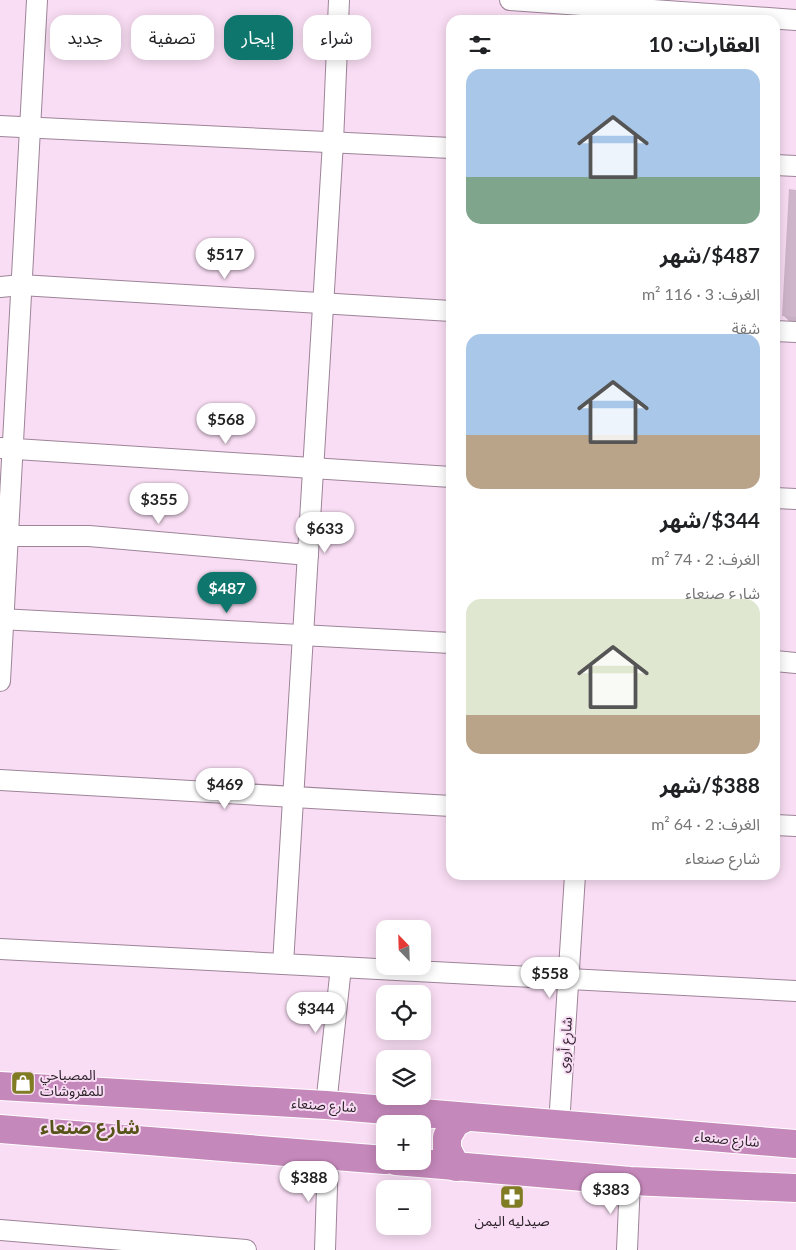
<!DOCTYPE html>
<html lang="ar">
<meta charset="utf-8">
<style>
body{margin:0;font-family:Lato,"Noto Sans Arabic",sans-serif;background:#f2f2f2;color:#202124;direction:rtl;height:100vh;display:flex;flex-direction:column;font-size:19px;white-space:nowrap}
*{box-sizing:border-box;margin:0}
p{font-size:16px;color:#757577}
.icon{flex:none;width:28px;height:28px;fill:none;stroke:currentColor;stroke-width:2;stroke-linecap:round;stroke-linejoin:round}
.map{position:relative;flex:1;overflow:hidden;direction:ltr}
.details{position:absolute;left:446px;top:15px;width:334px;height:865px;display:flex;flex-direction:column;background:#fff;border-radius:15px;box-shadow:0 2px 12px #0003;direction:rtl}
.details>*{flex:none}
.top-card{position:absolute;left:15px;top:15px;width:356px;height:45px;direction:rtl;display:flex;gap:10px}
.needle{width:32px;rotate:337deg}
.controls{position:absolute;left:376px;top:920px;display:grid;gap:10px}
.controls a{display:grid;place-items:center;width:55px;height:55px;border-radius:10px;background:#fff;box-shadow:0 2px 12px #0003;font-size:25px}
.price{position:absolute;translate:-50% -42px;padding:0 11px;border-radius:18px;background:#fff;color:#222;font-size:16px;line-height:32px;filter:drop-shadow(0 1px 2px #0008)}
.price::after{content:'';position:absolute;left:50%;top:30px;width:15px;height:11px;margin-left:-8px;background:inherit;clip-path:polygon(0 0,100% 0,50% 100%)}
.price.selected{background:#0f766e;color:#fff}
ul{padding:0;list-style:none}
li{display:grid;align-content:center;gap:10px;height:265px;padding:0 20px}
li span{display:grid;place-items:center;height:155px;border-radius:15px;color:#555}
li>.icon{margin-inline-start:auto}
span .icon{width:90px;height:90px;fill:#fffc;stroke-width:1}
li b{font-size:21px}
h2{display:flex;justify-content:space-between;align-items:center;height:60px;padding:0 20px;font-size:21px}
.pill{padding:0 18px;border-radius:15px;background:#fff;box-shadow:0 2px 12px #0003;font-size:18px;line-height:45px}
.pill.selected{background:#0f766e;color:#fff}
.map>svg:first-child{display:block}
</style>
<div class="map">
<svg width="796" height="1250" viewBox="0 0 796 1250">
<rect width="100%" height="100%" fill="#f9ddf4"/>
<!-- shadow -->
<polygon fill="#0003" points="796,191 796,328 783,315"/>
<!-- building -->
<polygon fill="#cfb5ca" points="789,189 796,190 796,317 782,316"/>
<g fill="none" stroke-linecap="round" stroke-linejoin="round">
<defs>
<g id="street">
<polyline points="510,0 796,20"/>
<polyline points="0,126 451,148"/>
<polyline points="775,165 796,166"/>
<polyline points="0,287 21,285 451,311"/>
<polyline points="775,331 796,332"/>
<polyline points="0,448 451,477"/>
<polyline points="775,498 796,499"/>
<polyline points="8,536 89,536 308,555"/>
<polyline points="0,619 451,643"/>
<polyline points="775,661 796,663"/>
<polyline points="0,681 37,0"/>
<polyline points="0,780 451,806"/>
<polyline points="775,825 796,826"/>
<polyline points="0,949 796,991"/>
<polyline points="283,964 333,142 339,0"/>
<polyline points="326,1105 341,967"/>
<polyline points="559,1125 575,875"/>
<polyline points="0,1230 246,1250"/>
<polyline points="325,1250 328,1156"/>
<polyline points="627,1250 630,1181"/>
</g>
<g id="highway">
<polyline points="0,1086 326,1105 796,1144"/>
<polyline points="0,1129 385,1160"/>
<polyline points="396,1161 630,1181 796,1188"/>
<polyline points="456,1167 447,1149 447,1137 455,1123 467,1117"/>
</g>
</defs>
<!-- street casing -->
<use href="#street" stroke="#9d8498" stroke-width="22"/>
<!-- highway casing -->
<use href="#highway" stroke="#fff" stroke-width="30"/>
<!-- street -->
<use href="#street" stroke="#fff" stroke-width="20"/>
<!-- highway -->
<use href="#highway" stroke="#c588bb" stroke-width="28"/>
</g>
<!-- icons -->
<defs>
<symbol id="shop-square" viewBox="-11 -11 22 22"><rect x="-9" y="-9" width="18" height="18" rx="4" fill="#7f7c24" stroke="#f9ddf4"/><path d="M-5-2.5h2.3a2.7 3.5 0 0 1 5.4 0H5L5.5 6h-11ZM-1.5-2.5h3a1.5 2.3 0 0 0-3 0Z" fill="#fff"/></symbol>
<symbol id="pharmacy-square" viewBox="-11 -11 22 22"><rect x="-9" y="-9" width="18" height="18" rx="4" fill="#7f7c24" stroke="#f9ddf4"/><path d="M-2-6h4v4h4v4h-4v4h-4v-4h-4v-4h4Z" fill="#fff"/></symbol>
</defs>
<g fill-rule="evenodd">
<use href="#shop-square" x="9" y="1069" width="28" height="28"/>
<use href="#pharmacy-square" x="498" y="1183" width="28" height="28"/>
</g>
<g text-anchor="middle" stroke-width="4" stroke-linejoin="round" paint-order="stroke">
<!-- street labels -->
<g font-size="14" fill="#291f27" stroke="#f9ddf4">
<text transform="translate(565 1045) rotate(-86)" y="5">شارع أروى</text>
<text transform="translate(324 1105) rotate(4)" y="5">شارع صنعاء</text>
<text transform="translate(727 1139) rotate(5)" y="5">شارع صنعاء</text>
</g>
<!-- poi labels -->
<g font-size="14" fill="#291f27" stroke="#f9ddf4" text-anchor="start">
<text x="40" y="1080">المصباحي<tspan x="40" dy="16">للمفروشات</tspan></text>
<text x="512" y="1226" text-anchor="middle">صيدليه اليمن</text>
</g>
<!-- district labels -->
<g font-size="19" font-weight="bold" fill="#565418" stroke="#f9ddf4">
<text x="90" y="1134">شارع صنعاء</text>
</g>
</g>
</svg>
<div class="controls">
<a><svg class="needle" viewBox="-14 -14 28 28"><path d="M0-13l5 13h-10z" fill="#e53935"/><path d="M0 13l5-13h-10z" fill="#757577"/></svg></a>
<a><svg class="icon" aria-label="locate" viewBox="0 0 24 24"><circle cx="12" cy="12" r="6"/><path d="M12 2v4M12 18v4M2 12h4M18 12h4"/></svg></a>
<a><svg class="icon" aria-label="layers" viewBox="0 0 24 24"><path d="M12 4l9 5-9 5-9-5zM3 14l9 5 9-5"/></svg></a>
<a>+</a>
<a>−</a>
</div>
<b class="price" style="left:225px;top:280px">$517</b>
<b class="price" style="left:226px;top:445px">$568</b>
<b class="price" style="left:159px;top:525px">$355</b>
<b class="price" style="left:325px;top:554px">$633</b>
<b class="price selected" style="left:227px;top:614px">$487</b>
<b class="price" style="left:225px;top:810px">$469</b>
<b class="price" style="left:550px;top:999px">$558</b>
<b class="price" style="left:316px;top:1034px">$344</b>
<b class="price" style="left:309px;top:1203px">$388</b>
<b class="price" style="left:611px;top:1215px">$383</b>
<div class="top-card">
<a class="pill">شراء</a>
<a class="pill selected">إيجار</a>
<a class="pill">تصفية</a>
<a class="pill">جديد</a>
</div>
<section class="details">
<h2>العقارات: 10<svg class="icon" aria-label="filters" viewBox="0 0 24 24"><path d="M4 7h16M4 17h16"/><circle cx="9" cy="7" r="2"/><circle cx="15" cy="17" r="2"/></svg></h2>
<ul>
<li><span style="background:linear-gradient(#a9c7e8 70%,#7fa58c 0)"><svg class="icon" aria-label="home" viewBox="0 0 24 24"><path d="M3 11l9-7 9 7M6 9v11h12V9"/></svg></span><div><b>$487/شهر</b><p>الغرف: 3 · 116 m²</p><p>شقة</p></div></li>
<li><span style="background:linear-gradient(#a9c7e8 65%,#b9a48a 0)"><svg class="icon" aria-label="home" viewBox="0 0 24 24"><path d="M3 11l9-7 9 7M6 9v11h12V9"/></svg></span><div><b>$344/شهر</b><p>الغرف: 2 · 74 m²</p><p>شارع صنعاء</p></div></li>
<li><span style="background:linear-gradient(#dfe7d0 75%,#b9a48a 0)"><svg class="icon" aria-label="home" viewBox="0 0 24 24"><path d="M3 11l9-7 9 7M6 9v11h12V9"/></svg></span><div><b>$388/شهر</b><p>الغرف: 2 · 64 m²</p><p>شارع صنعاء</p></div></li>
</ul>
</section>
</div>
